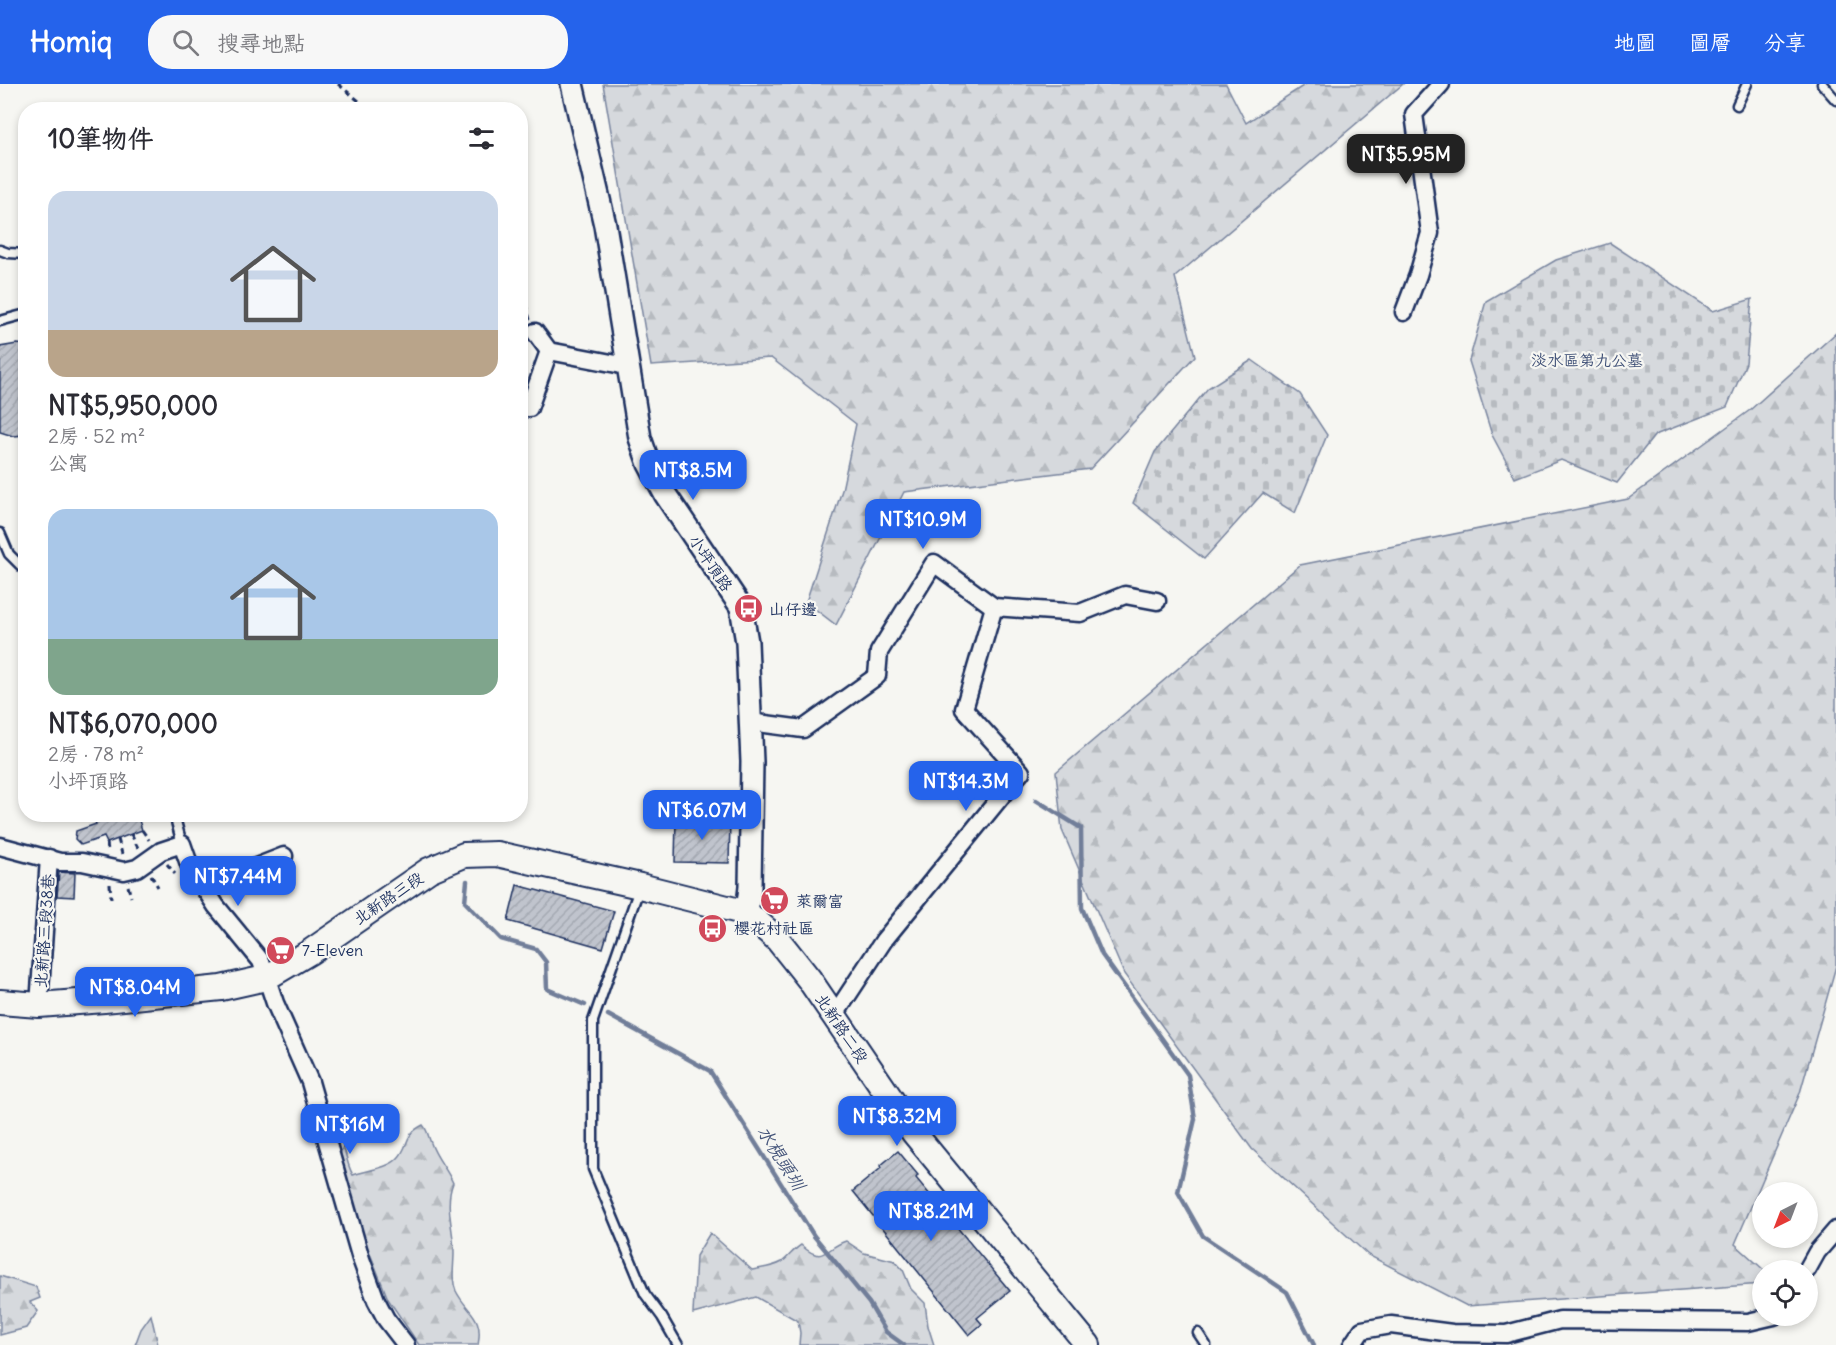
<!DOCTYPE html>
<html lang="zh-TW">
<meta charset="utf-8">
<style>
body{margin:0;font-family:Delius,"LXGW WenKai TC",sans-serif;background:#f7f7f7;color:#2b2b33;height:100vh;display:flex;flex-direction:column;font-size:22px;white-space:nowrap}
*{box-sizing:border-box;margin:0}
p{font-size:20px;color:#7c7c81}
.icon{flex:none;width:33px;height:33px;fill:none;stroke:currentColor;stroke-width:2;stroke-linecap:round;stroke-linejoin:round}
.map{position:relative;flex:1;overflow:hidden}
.side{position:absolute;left:18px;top:18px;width:510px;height:720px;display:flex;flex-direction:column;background:#fff;border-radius:24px;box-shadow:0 3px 9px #0003}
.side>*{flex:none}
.needle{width:39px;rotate:222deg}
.fabs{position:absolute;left:1752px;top:1098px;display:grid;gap:12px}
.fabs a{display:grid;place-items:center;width:66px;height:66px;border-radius:50%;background:#fff;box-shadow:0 3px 9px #0003;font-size:30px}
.price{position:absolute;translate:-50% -51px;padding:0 14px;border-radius:12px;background:#2563eb;color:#fff;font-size:20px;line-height:39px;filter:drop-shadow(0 2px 3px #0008)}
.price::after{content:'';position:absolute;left:50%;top:36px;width:18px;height:14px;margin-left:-9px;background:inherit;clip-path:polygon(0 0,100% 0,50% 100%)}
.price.active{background:#222;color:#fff}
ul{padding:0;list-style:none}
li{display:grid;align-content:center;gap:12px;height:318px;padding:0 30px}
li span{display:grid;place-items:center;height:186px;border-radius:18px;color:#555}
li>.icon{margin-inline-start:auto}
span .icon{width:108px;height:108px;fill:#fffc;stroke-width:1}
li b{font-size:26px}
h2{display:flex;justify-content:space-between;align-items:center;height:72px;padding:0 30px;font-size:26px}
header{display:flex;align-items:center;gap:36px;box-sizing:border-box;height:84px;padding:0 30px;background:#2563eb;color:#fff}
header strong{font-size:28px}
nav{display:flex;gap:33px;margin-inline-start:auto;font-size:21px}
.search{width:420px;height:54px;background:#f7f7f7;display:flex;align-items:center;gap:15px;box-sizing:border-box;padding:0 21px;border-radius:24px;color:#7c7c81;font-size:22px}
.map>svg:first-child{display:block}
</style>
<header>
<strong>Homiq</strong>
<div class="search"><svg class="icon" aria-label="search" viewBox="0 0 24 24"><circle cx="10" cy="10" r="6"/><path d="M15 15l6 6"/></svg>搜尋地點</div>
<nav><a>地圖</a><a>圖層</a><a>分享</a></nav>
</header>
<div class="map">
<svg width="1836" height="1261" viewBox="0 0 1836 1261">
<defs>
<pattern id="forest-firs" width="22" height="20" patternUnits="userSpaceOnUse" patternTransform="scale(1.5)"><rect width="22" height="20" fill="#d6d9dd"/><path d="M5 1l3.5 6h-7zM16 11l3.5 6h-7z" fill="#b7bbc0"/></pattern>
<pattern id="cemetery-stones" width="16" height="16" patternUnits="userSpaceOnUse" patternTransform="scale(1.5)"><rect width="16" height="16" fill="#d6d9dd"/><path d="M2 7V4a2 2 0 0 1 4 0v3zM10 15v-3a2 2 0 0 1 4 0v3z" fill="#b7bbc0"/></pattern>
<pattern id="building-hatch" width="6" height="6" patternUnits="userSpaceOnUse" patternTransform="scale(1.5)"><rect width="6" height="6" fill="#c0c4cd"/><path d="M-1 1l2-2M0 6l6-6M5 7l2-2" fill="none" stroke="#a4a9b2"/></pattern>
</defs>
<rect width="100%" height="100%" fill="#f6f6f2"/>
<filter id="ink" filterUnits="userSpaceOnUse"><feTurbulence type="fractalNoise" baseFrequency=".0167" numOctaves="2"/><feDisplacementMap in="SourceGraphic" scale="12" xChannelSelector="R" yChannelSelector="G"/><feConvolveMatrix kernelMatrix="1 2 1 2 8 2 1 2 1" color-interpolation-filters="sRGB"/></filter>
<g filter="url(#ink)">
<!-- forest -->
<g fill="url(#forest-firs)" stroke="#78849e" stroke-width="1.5">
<polygon points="603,0 1226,0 1246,39 1306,0 1403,0 1175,193 1195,272 1090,385 904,408 836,541 806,518 842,406 856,340 771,274 651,282"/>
<polygon points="1836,249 1836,882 1800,1009 1735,1160 1764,1186 1762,1200 1467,1222 1368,1171 1252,1065 1124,890 1062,746 1056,688 1300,481 1628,415 1750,326"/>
<path d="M 423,1041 C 428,1047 428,1052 431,1059 C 436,1074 447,1085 453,1099 C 444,1121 454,1146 454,1169 C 454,1182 451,1195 456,1207 C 467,1229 484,1231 478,1261 L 419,1261 L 388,1215 L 356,1134 L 339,1074 L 343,1062 C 347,1072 347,1081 353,1091 C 366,1086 388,1085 398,1074 C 410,1061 403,1051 423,1041 Z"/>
<path d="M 710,1149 L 752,1186 C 762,1184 774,1183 782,1178 C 789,1173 793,1166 801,1161 C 824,1182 826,1163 846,1157 L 864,1169 L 895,1177 L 903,1186 L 911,1205 L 925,1219 L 928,1242 L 934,1261 L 799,1261 L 800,1249 L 798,1237 L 756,1213 L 693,1230 L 696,1172 Z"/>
<polygon points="0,1192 36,1203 40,1214 30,1218 38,1227 26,1244 0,1251"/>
<polygon points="151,1231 158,1261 135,1261 141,1245"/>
</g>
<!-- cemetery -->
<g fill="url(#cemetery-stones)" stroke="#78849e" stroke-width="1.5">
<polygon points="1610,159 1713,227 1752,215 1746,279 1727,323 1655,351 1617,399 1561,376 1515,394 1492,351 1469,277 1486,217 1556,176"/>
<polygon points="1252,276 1300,310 1327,351 1295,429 1263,409 1204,475 1133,419 1155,368 1208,304"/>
</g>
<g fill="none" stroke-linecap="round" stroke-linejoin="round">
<!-- stream -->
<g stroke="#717e99" stroke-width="4.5">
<polyline points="1036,716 1081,744 1082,824 1102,871 1188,991 1195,1035 1178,1108 1203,1152 1287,1208 1314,1261"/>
<polyline points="467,797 465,818 501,855 536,865 546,878 547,905 585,921"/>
<polyline points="608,931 710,987 814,1152 869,1219 886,1248 904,1261"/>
</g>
</g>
<!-- building -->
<g fill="url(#building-hatch)" stroke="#1b2f5e" stroke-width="1.5">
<polygon points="17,260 26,261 26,351 13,352 0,348 0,263"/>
<polygon points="92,730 137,730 142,746 107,759 104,753 81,761 75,755 76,747 96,740"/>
<polygon points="676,735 730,737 729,779 675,778"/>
<polygon points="59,788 75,789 74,813 57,812"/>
<polygon points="517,801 614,827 603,864 508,837"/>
<polygon points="898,1067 918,1091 916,1094 1010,1207 977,1234 982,1240 969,1251 853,1107 881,1084 880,1082"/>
</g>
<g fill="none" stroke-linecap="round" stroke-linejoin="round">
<defs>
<g id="service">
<polyline points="1822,0 1836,16"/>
<polyline points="1737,21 1747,0"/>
<polyline points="0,166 8,169 26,170"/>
<polyline points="0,237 26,230"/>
<polyline points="0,449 9,470 23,484 26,484"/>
<polyline points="174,730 182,760"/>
<polyline points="639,805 593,937 593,1085 645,1210 662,1233 678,1261"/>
<polyline points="1198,1249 1206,1261"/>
</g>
<g id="minor">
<polyline points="1404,228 1418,191 1430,149 1414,30 1441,0"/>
<polyline points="535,248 549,267 627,282"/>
<polyline points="520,324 529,324 549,267"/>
<polyline points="750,638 803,645 877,592 879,568 934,479 994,523 1080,529 1125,511 1157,517"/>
<polyline points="0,762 60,778 82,778 124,787 137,784 161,767 182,760 189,780 216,822 261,877 275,919 310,998 361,1175 376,1216 386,1235 406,1261"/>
<polyline points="206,807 225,795 284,772"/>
<polyline points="39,921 49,774"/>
<polyline points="834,932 884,856 1021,688 964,625 994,523"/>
<polyline points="1807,1186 1817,1168 1836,1146"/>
<polyline points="1352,1261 1362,1246 1391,1241 1452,1249 1506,1250 1560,1236 1748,1238 1774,1232"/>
</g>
<polyline id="tertiary" points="572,0 605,141 640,354 649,380 665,410 741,523 747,558 752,678 750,803 747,829"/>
<polyline id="secondary" points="0,918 39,921 104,916 221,904 266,894 310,868 429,786 464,771 497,770 640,802 747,829 778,856 809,895 914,1049 1088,1261"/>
</defs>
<!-- service casing -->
<use href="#service" stroke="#1b2f5e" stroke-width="13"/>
<!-- minor casing -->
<use href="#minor" stroke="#1b2f5e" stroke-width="21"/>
<!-- tertiary casing -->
<use href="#tertiary" stroke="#1b2f5e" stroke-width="26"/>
<!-- secondary casing -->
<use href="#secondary" stroke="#1b2f5e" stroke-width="28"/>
<!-- path -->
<g stroke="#1b2f5e" stroke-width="3" stroke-dasharray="6 4.5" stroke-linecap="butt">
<polyline points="338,0 370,26"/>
<polyline points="520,200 530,236"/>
<polyline points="142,746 149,756"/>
<polyline points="131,750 138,764"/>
<polyline points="118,755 122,770"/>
<polyline points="107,759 108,767"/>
<polyline points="167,780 175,790"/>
<polyline points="151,791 158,803"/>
<polyline points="110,800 111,814"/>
<polyline points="128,802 131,813"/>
</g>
<!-- service -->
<use href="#service" stroke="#f6f6f2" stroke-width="8"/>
<!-- minor -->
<use href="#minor" stroke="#f6f6f2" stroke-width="16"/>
<!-- tertiary -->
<use href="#tertiary" stroke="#f6f6f2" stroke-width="21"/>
<!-- secondary -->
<use href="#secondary" stroke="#f6f6f2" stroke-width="24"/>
</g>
</g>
<!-- icons -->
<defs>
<symbol id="bus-disc" viewBox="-11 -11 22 22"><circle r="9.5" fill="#d1495b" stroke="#f6f6f2"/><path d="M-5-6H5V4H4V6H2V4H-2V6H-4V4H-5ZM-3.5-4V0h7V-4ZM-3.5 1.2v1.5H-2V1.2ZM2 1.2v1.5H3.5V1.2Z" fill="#fff"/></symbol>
<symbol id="supermarket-disc" viewBox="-11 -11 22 22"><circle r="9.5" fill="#d1495b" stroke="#f6f6f2"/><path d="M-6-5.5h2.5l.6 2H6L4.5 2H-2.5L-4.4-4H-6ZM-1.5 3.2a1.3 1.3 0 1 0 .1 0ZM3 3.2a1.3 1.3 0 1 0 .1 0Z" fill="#fff"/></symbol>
</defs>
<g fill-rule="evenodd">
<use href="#bus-disc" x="732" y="508" width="33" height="33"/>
<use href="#supermarket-disc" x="758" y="800" width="33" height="33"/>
<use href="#bus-disc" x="696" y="828" width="33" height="33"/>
<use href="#supermarket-disc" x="264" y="850" width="33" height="33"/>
</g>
<g text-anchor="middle" stroke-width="4.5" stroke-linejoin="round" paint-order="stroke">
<!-- park labels -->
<g font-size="16" fill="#405177" stroke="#f6f6f2">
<text x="1587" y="282">淡水區第九公墓</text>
</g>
<!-- street labels -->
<g font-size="16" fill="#1b2f5e" stroke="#f6f6f2">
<text transform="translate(711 479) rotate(56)" y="6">小坪頂路</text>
<text transform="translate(388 814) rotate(-34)" y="6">北新路三段</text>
<text transform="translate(44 847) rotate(-86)" y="6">北新路三段38巷</text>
<text transform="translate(842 944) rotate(56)" y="6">北新路二段</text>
</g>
<!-- poi labels -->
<g font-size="16" fill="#1b2f5e" stroke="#f6f6f2" text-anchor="start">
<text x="769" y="531">山仔邊</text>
<text x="796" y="823">萊爾富</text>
<text x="734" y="850">櫻花村社區</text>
<text x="302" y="872">7-Eleven</text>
</g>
<!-- water labels -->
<g font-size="18" font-style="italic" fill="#46567b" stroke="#f6f6f2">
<text transform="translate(781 1074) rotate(58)" y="6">水梘頭圳</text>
</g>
</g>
</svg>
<div class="fabs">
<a><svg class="needle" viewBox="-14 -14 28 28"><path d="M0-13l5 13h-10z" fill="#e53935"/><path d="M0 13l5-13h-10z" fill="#7c7c81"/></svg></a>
<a><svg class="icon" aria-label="locate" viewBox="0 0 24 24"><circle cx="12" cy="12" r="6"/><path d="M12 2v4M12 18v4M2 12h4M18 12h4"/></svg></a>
</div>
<b class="price active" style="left:1406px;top:101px">NT$5.95M</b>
<b class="price" style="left:693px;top:417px">NT$8.5M</b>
<b class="price" style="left:923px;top:466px">NT$10.9M</b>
<b class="price" style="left:966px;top:728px">NT$14.3M</b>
<b class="price" style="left:702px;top:757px">NT$6.07M</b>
<b class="price" style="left:238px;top:823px">NT$7.44M</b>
<b class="price" style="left:135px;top:934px">NT$8.04M</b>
<b class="price" style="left:897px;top:1063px">NT$8.32M</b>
<b class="price" style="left:350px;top:1071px">NT$16M</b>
<b class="price" style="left:931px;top:1158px">NT$8.21M</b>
<section class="side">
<h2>10筆物件<svg class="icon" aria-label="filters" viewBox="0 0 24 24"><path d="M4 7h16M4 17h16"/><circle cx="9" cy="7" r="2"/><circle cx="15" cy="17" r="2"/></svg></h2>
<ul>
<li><span style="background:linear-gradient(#c9d6e8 75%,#b9a48a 0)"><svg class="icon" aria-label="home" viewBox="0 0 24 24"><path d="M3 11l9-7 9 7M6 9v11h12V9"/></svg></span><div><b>NT$5,950,000</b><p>2房 · 52 m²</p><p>公寓</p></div></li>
<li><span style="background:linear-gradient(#a9c7e8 70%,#7fa58c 0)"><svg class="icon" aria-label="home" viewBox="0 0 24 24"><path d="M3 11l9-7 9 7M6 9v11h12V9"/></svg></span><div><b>NT$6,070,000</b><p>2房 · 78 m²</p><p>小坪頂路</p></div></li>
</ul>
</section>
</div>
